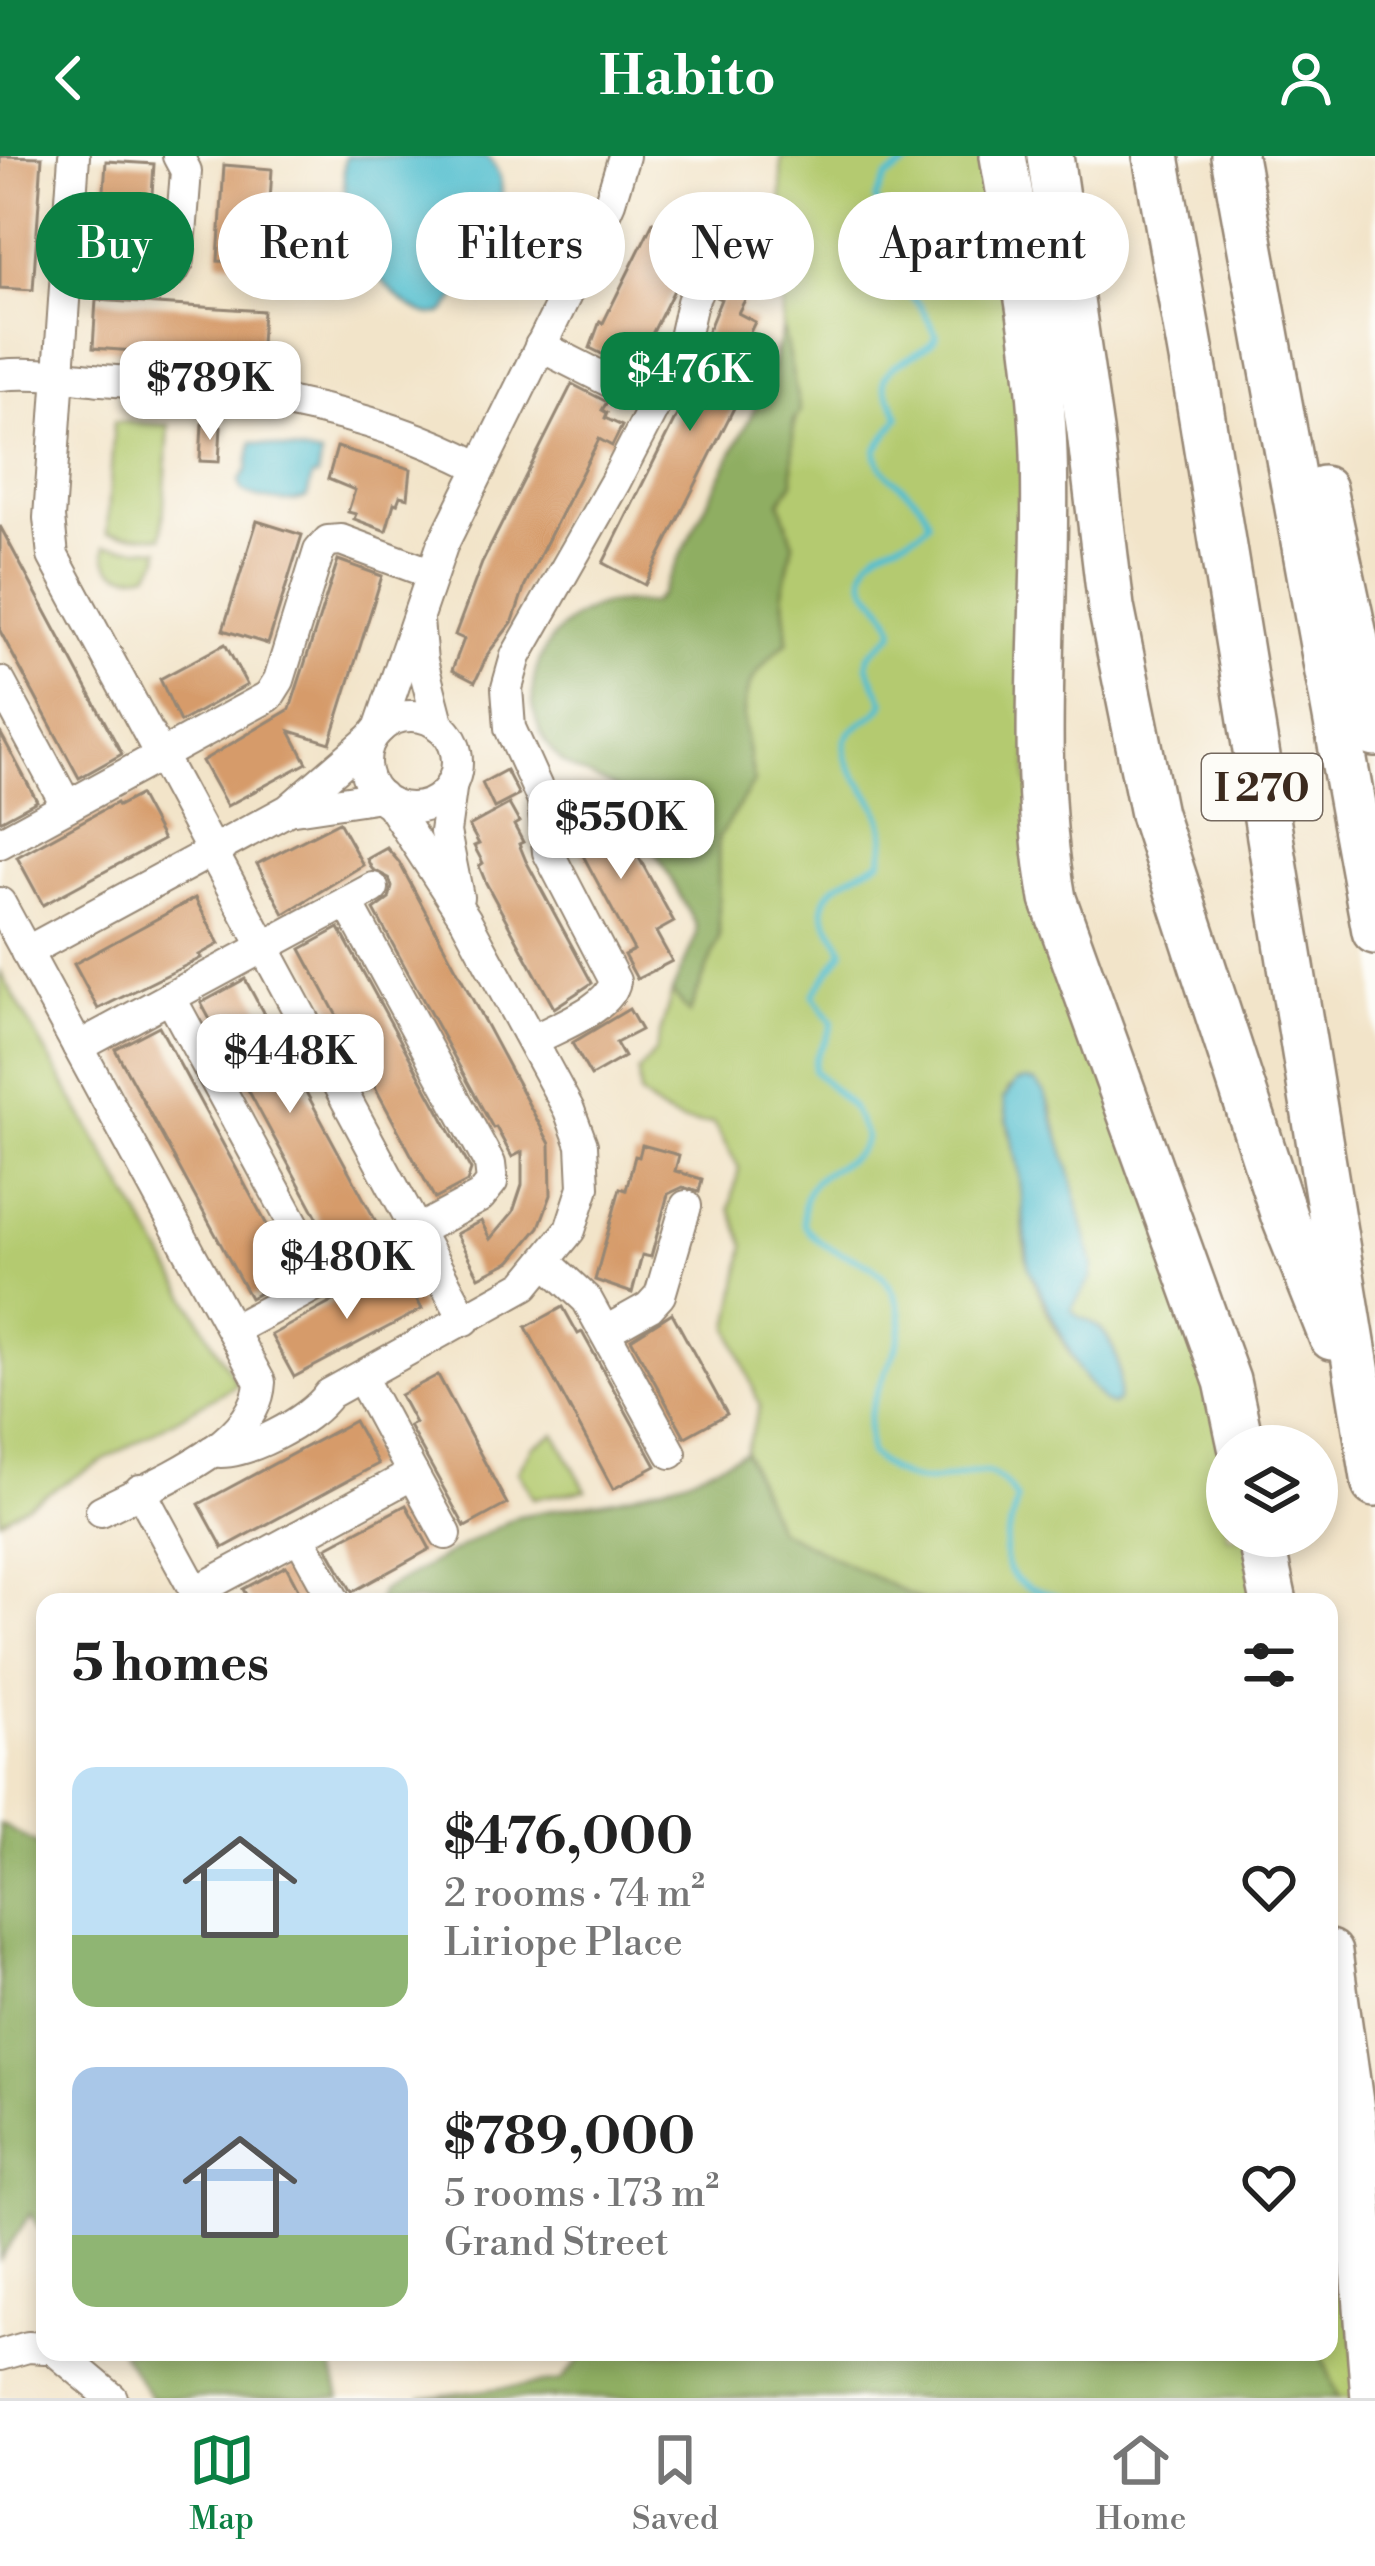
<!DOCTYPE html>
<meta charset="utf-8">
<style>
body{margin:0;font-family:"Libre Bodoni",serif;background:#f6f6f6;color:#222;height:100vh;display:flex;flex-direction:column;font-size:45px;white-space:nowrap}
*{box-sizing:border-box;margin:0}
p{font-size:39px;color:#767676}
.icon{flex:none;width:66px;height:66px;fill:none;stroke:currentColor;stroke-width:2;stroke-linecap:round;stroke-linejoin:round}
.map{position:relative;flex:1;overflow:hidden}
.drawer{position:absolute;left:36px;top:1437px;width:1302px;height:768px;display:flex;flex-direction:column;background:#fff;border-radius:24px;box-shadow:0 6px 18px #0003}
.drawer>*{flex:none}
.hud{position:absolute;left:36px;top:36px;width:1305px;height:108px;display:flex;gap:24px}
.controls{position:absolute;left:1206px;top:1269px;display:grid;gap:24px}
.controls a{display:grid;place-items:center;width:132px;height:132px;border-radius:50%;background:#fff;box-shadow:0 6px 18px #0003;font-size:60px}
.price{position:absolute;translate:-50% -102px;padding:0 27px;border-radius:24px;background:#fff;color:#222;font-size:39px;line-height:78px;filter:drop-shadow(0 3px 6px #0008)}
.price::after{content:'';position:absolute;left:50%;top:72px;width:36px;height:27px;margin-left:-18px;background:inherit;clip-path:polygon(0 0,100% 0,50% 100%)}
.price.on{background:#0b8043;color:#fff}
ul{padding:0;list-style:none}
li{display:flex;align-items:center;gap:36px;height:300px;padding:0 36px}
li span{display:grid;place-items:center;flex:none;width:336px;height:240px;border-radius:24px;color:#555}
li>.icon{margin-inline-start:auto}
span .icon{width:144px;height:144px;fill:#fffc;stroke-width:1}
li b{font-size:51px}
h2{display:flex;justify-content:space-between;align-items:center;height:144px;padding:0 36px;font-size:51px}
.pill{padding:0 42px;border-radius:54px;background:#fff;box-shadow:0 6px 18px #0003;font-size:42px;line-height:108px}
.pill.on{background:#0b8043;color:#fff}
header{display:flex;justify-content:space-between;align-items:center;height:156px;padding:0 36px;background:#0b8043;color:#fff;font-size:54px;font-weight:700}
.dock{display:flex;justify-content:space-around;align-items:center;height:168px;border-top:3px solid #e0e0e0;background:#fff;font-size:33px;color:#767676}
.dock a{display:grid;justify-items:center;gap:6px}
.dock .on{color:#0b8043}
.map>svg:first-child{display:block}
</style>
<header><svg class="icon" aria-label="back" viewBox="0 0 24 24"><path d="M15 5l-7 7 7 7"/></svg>Habito<svg class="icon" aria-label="person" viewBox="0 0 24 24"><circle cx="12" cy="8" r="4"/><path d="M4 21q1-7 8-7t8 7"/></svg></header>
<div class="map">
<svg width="1375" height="2242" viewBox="0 0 1375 2242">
<rect width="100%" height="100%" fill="#fdfcf7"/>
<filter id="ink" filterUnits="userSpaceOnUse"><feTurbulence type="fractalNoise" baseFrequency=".00833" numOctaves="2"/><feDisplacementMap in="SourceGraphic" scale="24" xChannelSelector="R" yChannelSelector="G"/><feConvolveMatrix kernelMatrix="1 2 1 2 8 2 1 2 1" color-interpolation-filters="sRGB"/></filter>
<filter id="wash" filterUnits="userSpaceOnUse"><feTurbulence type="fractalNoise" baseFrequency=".004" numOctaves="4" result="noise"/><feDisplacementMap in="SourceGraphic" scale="48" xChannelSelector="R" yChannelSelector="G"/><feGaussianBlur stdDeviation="2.7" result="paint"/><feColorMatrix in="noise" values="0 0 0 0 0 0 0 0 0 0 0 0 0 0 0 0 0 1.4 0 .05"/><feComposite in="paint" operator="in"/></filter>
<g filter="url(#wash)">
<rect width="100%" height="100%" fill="#f2e4c9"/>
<!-- green -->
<g fill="#b4ca6f" stroke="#787a46" stroke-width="3" fill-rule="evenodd">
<path d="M 781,0 L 994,0 L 1027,205 L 1028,624 L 1227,1290 L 1227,1380 L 1249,1380 L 1262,1446 L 924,1446 L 777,1373 L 745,1296 L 760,1250 L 730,1172 L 745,1089 L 730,1052 L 739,1012 L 713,967 C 681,970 664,960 640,939 L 638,916 L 655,896 L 672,836 L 690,856 L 719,782 L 718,682 L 754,626 C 742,556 729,536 788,485 L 783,435 L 793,386 L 780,346 C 802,310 783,281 800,255 L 783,172 ZM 1026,924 L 1051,950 L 1093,1110 L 1071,1153 C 1078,1164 1084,1161 1094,1168 C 1118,1185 1127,1224 1112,1249 C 1084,1238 1031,1129 1026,1098 C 1021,1071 1025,1042 1019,1014 C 1013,983 1002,965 1008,933 Z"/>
<polygon points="114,265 169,269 162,381 107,377"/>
<path d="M 105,390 L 160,393 L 159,402 L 149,417 C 127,422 103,418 105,390 Z"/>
<polygon points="0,816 237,1228 0,1364"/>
<polygon points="555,1278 586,1334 533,1342 518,1315 533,1290"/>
<polygon points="1329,1914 1359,2242 1339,2242 1320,2196 1329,2196"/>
</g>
<!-- forest -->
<g fill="#8fae62" stroke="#656c40" stroke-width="3">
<path d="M 783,172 L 800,256 L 793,265 L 793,326 L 780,346 L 793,386 L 783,435 L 788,485 C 729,536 742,556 754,626 L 718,682 L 719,782 L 689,857 L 672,836 L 697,778 L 696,769 L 625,640 C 604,620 573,621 554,597 C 512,547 535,473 596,451 C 614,444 633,448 652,447 L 661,438 L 766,230 Z"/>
<polygon points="745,1296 777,1373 924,1446 378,1446 381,1435 518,1360 620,1342 685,1323"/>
<polygon points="0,1668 37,1688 45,1702 45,2080 30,2058 0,2104"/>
<polygon points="121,2196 328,2196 340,2242 151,2242"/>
<polygon points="588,2196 1320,2196 1339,2242 420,2242 560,2225"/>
</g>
<!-- water -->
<g fill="#54bfcf" stroke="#487476" stroke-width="3">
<path d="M 345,0 L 486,0 C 529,39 473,121 445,156 C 411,173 362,104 353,75 C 345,51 342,25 345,0 Z"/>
<path d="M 252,286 L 321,300 L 317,321 L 312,321 L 307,341 C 292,350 256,343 242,335 L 239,325 L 247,314 Z"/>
<path d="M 1026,924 L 1037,927 L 1045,937 L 1069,1012 L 1093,1110 L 1091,1123 L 1071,1153 C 1078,1164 1085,1161 1095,1169 C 1118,1186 1122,1219 1118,1245 L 1112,1249 L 1104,1246 L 1080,1216 L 1029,1112 L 1019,1014 L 1003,943 L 1016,926 Z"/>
</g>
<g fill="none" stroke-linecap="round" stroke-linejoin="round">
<!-- stream -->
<path stroke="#54bfcf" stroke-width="6" d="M 920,0 L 886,22 L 875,44 L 906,86 L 894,108 L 895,126 L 920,149 L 937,180 C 925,200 888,205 884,224 C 882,236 896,248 899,261 L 876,294 C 878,326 923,333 929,366 C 913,389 867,383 864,418 C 862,441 893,449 894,476 L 869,499 L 867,509 L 884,546 C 877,564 848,568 845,587 C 839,623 899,644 881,704 C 862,717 814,729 825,760 C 829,773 839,781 843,795 L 813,839 L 832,866 C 831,885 812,896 814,915 L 851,950 L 866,980 C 856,1021 797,1003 804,1068 C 827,1105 866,1094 887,1126 C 921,1176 885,1203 872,1251 C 867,1267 868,1281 870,1298 C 884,1311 902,1323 922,1325 C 962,1327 988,1294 1017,1344 C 1012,1371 991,1405 1020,1427 C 1033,1437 1052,1436 1066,1446"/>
</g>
<g id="blocks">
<!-- building -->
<g fill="#d69b6a">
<polygon points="0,0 42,1 33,134 0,132"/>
<polygon points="106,5 154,8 148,99 100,95"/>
<polygon points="224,9 272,13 266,108 218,105"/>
<polygon points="653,66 697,88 652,178 664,184 655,206 639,198 632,213 590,192 600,165 603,167"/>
<polygon points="734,105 759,117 738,157 755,166 746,184 756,189 744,212 752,216 645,429 603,407 712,189 704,185 721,143 716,141"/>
<polygon points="96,144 263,155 260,204 93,192"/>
<polygon points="572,228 607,246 602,254 607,257 605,262 622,270 612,290 599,283 525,429 513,465 489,496 475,526 452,514 464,483 455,479 482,407"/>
<polygon points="202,268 221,270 219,306 200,305"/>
<polygon points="337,291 411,313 408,342 400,340 397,348 394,347 386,375 354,363 356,358 348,356 355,334 328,323"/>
<polygon points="257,365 302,379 268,488 223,474"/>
<polygon points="0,370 122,598 79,622 0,475"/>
<polygon points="338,404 382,420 330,587 290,575 307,607 227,650 202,605 290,553"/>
<polygon points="225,488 247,529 180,566 160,523"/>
<polygon points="0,576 37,645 0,665"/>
<polygon points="506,614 519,639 494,652 482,627"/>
<polygon points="581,633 596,661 612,652 674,766 656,776 672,805 637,823 624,799 634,794 565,666 562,643"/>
<polygon points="139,639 163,684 43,749 17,701 116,647 118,650"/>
<polygon points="509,648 519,666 514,669 523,686 519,688 526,705 592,827 554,852 486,727 479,710 483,707 474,690 479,688 469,670"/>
<polygon points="339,666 363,709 284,758 257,708"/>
<polygon points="387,692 399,706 550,988 551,1039 539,1071 511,1105 479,1121 456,1078 481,1065 490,1083 513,1056 522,1029 522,996 512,1001 496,971 493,972 374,754 389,743 392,731 389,722 372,713 367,703"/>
<polygon points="195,742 219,788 199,799 201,802 98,853 74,808"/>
<polygon points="339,772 471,1014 467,1026 435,1043 301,793"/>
<polygon points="245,823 380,1073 336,1096 201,847"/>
<polygon points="629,853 641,874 616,887 624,901 591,920 572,887"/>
<polygon points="159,870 294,1119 250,1142 115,893"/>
<polygon points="642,989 679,999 675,1015 702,1023 699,1036 683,1031 668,1038 651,1101 642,1099 632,1137 595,1124 620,1032 626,1034 635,1000 639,1001"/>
<polygon points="398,1110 422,1153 294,1221 271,1179"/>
<polygon points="563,1151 578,1178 582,1176 656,1310 613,1333 526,1171"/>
<polygon points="672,1157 727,1258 685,1281 631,1183"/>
<polygon points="438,1219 507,1348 465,1371 409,1270 415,1267 400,1239"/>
<polygon points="354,1265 378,1308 223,1392 199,1348"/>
<polygon points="406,1349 430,1393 352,1436 327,1391"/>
<polygon points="286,1410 305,1446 250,1446 243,1433"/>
</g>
</g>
</g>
<g filter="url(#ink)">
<use href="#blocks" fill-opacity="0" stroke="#968774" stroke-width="3"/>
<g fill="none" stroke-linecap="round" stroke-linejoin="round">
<defs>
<g id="minor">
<polyline points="74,0 49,362 53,400 465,1164"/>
<polyline points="66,112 160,119 173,115 179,104 186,15 178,0"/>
<polyline points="540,190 655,248"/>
<path d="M 0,219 C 33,215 69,221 102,224 C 232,233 364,250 480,311"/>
<polyline points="418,465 422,505 439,570"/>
<polyline points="0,526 67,650"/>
<circle cx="411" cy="606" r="46"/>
<polyline points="379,573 442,390 595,80 610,46 624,0"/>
<polyline points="452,626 445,676 458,741"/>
<polyline points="294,653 381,640"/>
<polyline points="0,687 269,540 279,524 319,395 328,385 341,384 430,417"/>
<path d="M 0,747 L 260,1226 C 257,1291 152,1328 101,1355"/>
<polyline points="26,796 288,654 371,582"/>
<polyline points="170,841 324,1124"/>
<path d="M 532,885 C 556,871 610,853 615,825 L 548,696 L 543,645 L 510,572 L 507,532 L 516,500 L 615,326 L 680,200 L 692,146 L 738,54"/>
<polyline points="78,891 373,732"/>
<polyline points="547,1107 587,1144 671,1297"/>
<polyline points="232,1174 480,1041 492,1026 490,1008 347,746"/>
<polyline points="606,1175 649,1151 660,1139 686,1050"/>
<path d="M 212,1295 C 242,1302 312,1264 329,1238 L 525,1129 L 570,1074 L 584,1031 L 582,989 L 569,954 L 466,764 L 390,647"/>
<polyline points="413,1318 446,1378"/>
<polyline points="140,1334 201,1446"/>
<polyline points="195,1436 299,1380"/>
<polyline points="335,1446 299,1380 413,1318 361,1221"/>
<polyline points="57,2196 112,2242"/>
<polyline points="0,2199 28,2191 45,2192"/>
</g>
<g id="highway">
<path d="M 1003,0 C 1020,99 1041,197 1044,298 C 1049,447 1027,595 1053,743 L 1227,1225 L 1241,1290"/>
<polyline points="1050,0 1090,275 1111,451 1153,658 1284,1060 1332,1181"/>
<polyline points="1156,0 1197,231 1375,1328"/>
<polyline points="1234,0 1375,775"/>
<polyline points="1323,333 1375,578"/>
<polyline points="1260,1380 1274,1446"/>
<polyline points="1329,1797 1353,1968 1374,2242"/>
</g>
</defs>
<!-- minor casing -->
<use href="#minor" stroke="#968774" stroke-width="34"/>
<!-- highway casing -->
<use href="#highway" stroke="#968774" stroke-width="50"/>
<!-- minor -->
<use href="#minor" stroke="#fff" stroke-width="30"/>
<!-- highway -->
<use href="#highway" stroke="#fff" stroke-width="45"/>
</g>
</g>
<g text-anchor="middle" stroke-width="12" stroke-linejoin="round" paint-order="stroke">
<!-- shield labels -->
<rect fill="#fdfcf7" stroke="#75695f" stroke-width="3" x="1202" y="598" width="120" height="66" rx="9"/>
<g font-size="39" font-weight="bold" fill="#3b2a1e">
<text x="1262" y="645">I 270</text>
</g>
</g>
</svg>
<div class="controls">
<a><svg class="icon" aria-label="layers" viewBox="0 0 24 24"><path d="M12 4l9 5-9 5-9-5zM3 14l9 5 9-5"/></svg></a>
</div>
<b class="price on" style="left:690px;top:278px">$476K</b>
<b class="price" style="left:210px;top:287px">$789K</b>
<b class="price" style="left:621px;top:726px">$550K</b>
<b class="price" style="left:290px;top:960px">$448K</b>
<b class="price" style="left:347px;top:1166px">$480K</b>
<div class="hud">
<a class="pill on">Buy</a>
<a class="pill">Rent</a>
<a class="pill">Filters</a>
<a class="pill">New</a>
<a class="pill">Apartment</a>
</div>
<section class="drawer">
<h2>5 homes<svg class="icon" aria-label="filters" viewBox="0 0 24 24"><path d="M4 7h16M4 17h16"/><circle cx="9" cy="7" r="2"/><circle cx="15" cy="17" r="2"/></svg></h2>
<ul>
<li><span style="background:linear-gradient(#bfe0f5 70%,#8fb573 0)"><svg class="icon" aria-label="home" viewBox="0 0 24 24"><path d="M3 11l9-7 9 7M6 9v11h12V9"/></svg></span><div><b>$476,000</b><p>2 rooms · 74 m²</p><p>Liriope Place</p></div><svg class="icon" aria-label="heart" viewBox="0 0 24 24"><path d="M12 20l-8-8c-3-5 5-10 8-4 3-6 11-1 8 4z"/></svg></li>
<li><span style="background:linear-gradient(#a9c7e8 70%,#8fb573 0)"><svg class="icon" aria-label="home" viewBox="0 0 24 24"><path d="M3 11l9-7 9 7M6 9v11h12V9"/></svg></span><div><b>$789,000</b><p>5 rooms · 173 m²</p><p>Grand Street</p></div><svg class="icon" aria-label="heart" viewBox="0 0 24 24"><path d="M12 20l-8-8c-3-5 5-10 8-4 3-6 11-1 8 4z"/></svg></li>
</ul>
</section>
</div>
<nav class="dock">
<a class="on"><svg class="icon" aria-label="map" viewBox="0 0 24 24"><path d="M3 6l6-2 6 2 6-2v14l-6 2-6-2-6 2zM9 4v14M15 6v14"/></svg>Map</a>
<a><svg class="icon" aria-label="saved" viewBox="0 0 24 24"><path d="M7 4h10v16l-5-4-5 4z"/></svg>Saved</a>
<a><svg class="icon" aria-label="home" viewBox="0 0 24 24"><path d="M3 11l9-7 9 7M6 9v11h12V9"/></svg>Home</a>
</nav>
